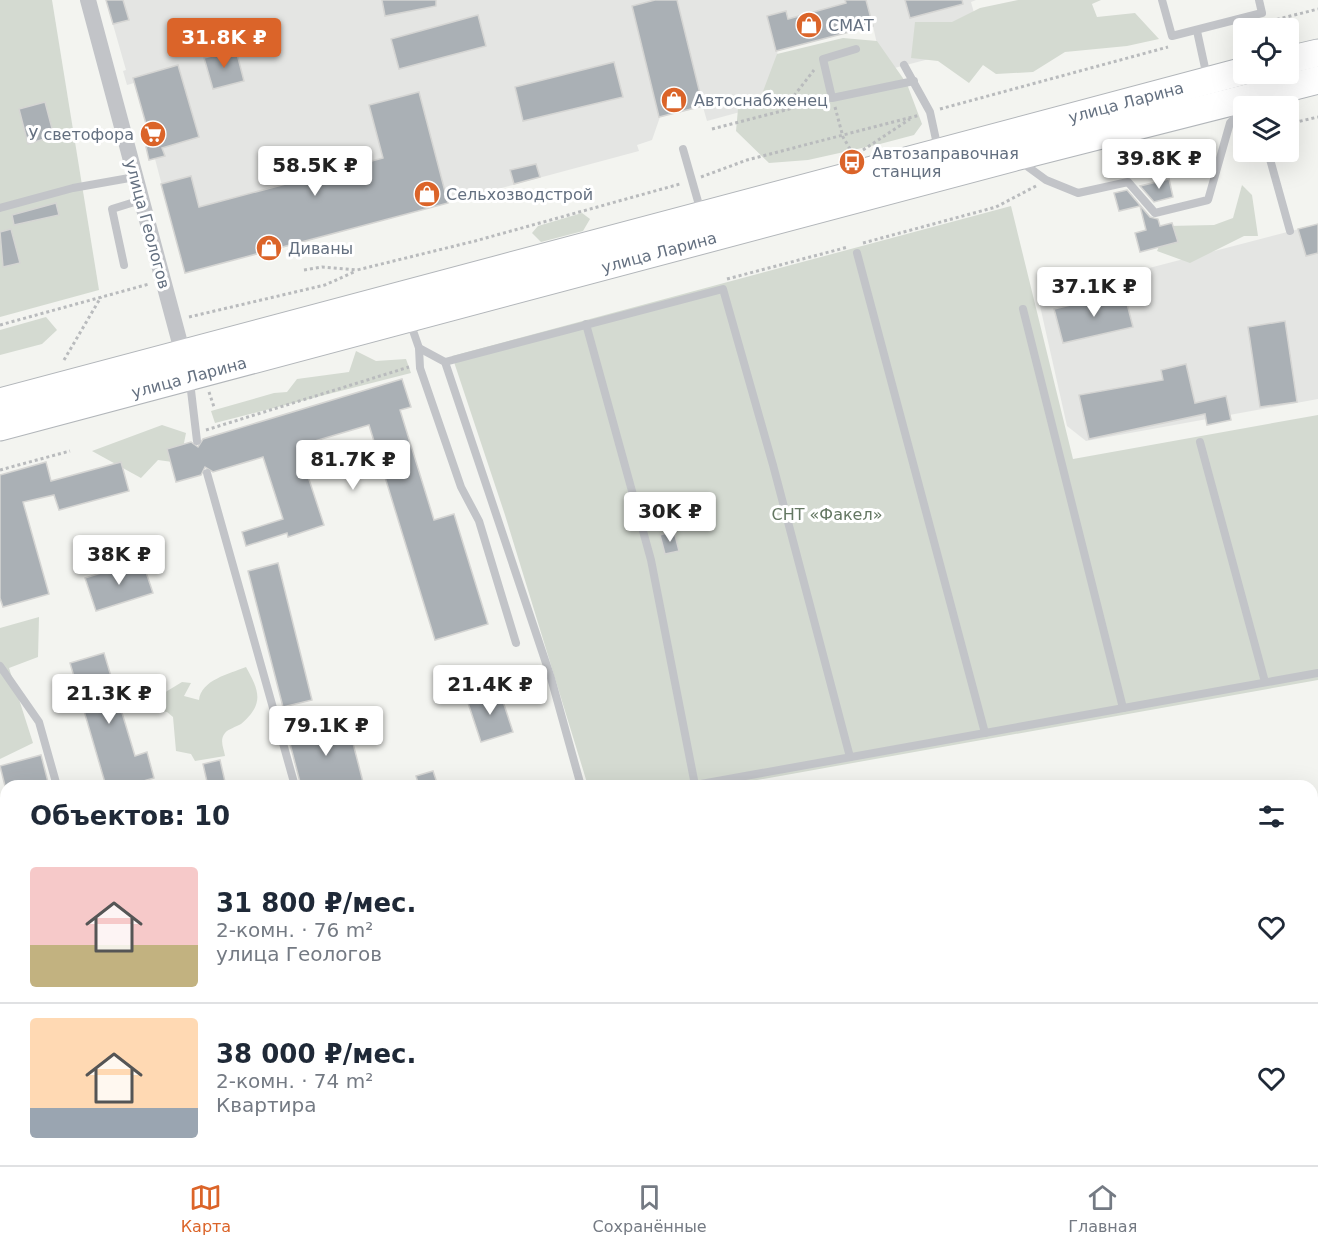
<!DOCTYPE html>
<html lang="ru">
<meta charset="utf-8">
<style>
body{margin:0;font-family:"DejaVu Sans",sans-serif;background:#f2f2f3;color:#1f2937;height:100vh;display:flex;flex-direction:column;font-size:22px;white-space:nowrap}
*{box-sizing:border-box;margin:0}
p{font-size:20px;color:#747a83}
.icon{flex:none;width:33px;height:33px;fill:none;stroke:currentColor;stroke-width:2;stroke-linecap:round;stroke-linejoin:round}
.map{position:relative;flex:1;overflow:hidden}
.details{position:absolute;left:0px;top:780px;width:1318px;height:386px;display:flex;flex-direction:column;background:#fff;border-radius:18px 18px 0 0;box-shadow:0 6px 24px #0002}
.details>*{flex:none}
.tools{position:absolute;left:1233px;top:18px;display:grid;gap:12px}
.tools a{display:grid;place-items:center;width:66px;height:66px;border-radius:6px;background:#fff;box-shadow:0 6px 24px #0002;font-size:30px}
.price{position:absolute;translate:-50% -51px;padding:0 14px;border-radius:6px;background:#fff;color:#222;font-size:20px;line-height:39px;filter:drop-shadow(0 2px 3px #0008)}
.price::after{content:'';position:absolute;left:50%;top:36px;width:18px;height:14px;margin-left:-9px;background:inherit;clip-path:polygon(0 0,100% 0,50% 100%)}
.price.selected{background:#db6429;color:#fff}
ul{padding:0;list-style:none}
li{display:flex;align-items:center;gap:18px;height:150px;padding:0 30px}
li+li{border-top:2px solid #e0e1e3}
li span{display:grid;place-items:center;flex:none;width:168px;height:120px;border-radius:6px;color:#555}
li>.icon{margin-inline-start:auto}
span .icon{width:72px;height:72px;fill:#fffc;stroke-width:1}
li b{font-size:26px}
h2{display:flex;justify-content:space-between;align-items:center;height:72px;padding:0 30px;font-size:26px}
.menu{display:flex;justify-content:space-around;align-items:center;height:84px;border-top:2px solid #e0e1e3;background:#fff;font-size:16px;color:#747a83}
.menu a{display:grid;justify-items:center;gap:3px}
.menu .selected{color:#db6429}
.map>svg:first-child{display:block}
</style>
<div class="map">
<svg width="1318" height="1165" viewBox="0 0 1318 1165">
<rect width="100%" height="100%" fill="#f3f4f0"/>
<!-- built -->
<g fill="#e4e5e3">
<polygon points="106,0 976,0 971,2 983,45 883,71 873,26 777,51 782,74 784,100 707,121 703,107 660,117 652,140 637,145 639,151 185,273 155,159 149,160 146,147 152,145 134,83 127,85 123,71 126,70"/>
<polygon points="1318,224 1318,399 1086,441 1067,426 1038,297"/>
</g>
<!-- green -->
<g fill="#d4dad1">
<polygon points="0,0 52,0 99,290 0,317"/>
<polygon points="1018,0 1101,0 1092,4 1097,17 1135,13 1159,39 1127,46 1065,52 1033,72 996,74 983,65 969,83 938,61 911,58 915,22 952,22 980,8"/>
<polygon points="843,38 877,41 907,84 922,124 914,135 880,144 808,160 769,163 736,131 738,109 759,102 777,54"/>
<polygon points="1242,185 1252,195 1258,236 1244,236 1190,263 1157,251 1168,226 1214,225 1233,218"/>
<polygon points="1011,206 1073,459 1318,415 1318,680 724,786 588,786 505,515 452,356"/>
<polygon points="582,213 590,219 583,231 541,242 532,233 538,226"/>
<polygon points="46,317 57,330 42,344 0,355 0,330"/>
<polygon points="356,351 376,361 406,359 411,373 215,423 211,411 274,393 287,392 297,379 349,372"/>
<polygon points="162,425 186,433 180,463 158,460 141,478 92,451"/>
<polygon points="39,617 38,657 9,668 33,743 0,759 0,628"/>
<path d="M 246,667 C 260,692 264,704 241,724 C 236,727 228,729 225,733 C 219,740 224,749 225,756 L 195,761 L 191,754 L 176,751 L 173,717 L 167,712 L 152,710 L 147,704 L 155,691 L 159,696 L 182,682 L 191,683 L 184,696 L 199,700 C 201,680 229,674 246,667 Z"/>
<polygon points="1318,948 1318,1165 881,1165 882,1160 1312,1160 1312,949"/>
<polygon points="749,1160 877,1160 860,1165 751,1165"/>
</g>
<!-- building -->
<g fill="#aab0b5" stroke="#d5d5d3" stroke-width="1.5">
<polygon points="106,0 123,0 129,20 113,24"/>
<polygon points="382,0 436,0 436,6 385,16"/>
<polygon points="655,0 677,0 703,106 659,117 632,6"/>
<polygon points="845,0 866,0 873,26 776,51 767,16 786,11 788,19 846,3"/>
<polygon points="905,0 962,0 963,4 910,18"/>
<polygon points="478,15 486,46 399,69 391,39"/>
<polygon points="236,50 244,81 213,89 204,58"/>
<polygon points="614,62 623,97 523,121 515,87"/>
<polygon points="178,65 199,137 162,148 165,156 149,160 146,147 152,145 133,78"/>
<polygon points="419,92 448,203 185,273 161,184 191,176 199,207 383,158 369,105"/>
<polygon points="45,102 54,136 28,144 19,109"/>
<polygon points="536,164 540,177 514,184 510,170"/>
<polygon points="1169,179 1173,197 1154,202 1140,186"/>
<polygon points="1127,190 1150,217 1158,219 1160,226 1172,223 1178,242 1140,252 1135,233 1146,230 1140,206 1119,211 1114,193"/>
<polygon points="56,203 59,215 14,225 12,215"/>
<polygon points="1318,224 1318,253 1306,256 1298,229"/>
<polygon points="11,229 20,263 3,267 0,232"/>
<polygon points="1124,292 1133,327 1063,343 1054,309"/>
<polygon points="1285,321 1297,402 1260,407 1248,327"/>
<polygon points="1186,364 1195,403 1226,396 1231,420 1207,425 1205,414 1089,439 1079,395 1163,380 1161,370"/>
<polygon points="402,379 411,407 400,410 434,520 454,514 488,624 435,640 369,425 298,446 324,525 288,537 287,533 246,546 242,532 283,519 263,457 213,472 205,467 201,475 176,482 167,449 191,442 198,447 203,439"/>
<polygon points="46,462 51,481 121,462 129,491 59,510 54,495 23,502 49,594 3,607 0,598 0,475"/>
<polygon points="674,531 679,551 665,554 660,535"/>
<polygon points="142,560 153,593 96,611 85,578"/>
<polygon points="278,563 312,700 283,707 248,571"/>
<polygon points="104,653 135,756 147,752 154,778 126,786 106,786 70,663"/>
<polygon points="499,689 513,732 481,742 467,700"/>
<polygon points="347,720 364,786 301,786 288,736"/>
<polygon points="41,755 49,786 5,786 0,766"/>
<polygon points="220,760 226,786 208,786 203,764"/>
<polygon points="433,771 438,786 419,786 416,776"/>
</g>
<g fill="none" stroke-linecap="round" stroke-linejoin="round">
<defs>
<g id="primary">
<polyline points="1288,60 1318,53"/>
<polyline points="0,402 1244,71"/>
<polyline points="0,427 1015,157 1318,80"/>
</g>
</defs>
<!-- primary casing -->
<use href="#primary" stroke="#b2b6ba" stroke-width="29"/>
<!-- path -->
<g stroke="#b9bbbd" stroke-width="3" stroke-dasharray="3 3" stroke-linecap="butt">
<polyline points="1271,21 1318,9"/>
<polyline points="835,107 843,137 853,154"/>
<polyline points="940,109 1168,47"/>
<polyline points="783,110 814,70"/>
<polyline points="1288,124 1318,117"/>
<polyline points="712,129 820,101"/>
<polyline points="863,150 910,119"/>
<polyline points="701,177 747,160 920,115"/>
<polyline points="863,243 996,207 1036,186"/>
<polyline points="304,270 322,267 357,270 475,241 680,184"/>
<polyline points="727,279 848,247"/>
<polyline points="189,317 325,285 356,271"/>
<polyline points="0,325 149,284"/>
<polyline points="64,360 101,297"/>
<polyline points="209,392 214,407"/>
<polyline points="206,430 409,367"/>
<polyline points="0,470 70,451"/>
</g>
<!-- lane -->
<g stroke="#c2c4c8" stroke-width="8">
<polyline points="1162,0 1172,36 1262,13 1259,0"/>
<polyline points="1197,31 1207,77"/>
<polyline points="856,49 823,59 832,98 914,81"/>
<polyline points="904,65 930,112 938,149"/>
<polyline points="683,149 701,212"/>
<polyline points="1268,152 1290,231"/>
<polyline points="1020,161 1046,180 1078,193 1128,182 1155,213 1208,200 1230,123 1244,108"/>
<polyline points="0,208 73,188 135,177"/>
<polyline points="857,253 985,733"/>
<polyline points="124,265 112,209 141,200"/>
<polyline points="1023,309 1123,708"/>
<polyline points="410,322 419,348 445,362 551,678 581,786"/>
<polyline points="586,324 651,560 695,785"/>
<polyline points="419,348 420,368 461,487 479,521 516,643"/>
<polyline points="445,362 723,289 773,465 850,757"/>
<polyline points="190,382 197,441"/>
<polyline points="1200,442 1265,682"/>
<polyline points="207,473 295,786"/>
<polyline points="0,666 39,722 57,786"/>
<polyline points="690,786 1318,673"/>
<polyline points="1312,821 1318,820"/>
<polyline points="0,922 6,920"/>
<polyline points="1312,944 1318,943"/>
<polyline points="0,956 6,954"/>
<polyline points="0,1012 6,1010"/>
<polyline points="0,1064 6,1062"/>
<polyline points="95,1165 117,1161 137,1165"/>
</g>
<!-- street -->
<g stroke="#c2c4c8" stroke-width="16">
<polyline points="88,0 185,362"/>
<polyline points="621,1165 627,1160"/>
</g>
<!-- primary -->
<use href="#primary" stroke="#fff" stroke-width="27"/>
</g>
<!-- icons -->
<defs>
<symbol id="shop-disc" viewBox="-11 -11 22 22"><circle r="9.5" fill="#db6429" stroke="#fff"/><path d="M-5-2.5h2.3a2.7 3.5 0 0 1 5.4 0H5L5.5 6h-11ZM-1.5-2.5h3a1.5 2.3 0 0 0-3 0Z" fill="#fff"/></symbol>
<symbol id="supermarket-disc" viewBox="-11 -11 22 22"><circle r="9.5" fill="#db6429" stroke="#fff"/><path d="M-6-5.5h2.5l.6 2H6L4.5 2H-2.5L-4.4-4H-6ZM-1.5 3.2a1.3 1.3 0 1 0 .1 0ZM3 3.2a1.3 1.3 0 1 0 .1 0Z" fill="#fff"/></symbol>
<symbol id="bus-disc" viewBox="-11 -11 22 22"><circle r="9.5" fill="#db6429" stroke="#fff"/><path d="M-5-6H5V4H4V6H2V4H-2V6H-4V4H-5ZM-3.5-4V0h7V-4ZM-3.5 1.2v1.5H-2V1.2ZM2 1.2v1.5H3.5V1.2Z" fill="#fff"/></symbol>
</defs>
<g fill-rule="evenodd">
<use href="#shop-disc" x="794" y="10" width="30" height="30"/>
<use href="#shop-disc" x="659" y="85" width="30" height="30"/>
<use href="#supermarket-disc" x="138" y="119" width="30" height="30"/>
<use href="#bus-disc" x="837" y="147" width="30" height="30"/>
<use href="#shop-disc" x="412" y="179" width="30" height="30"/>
<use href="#shop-disc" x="254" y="233" width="30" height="30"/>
</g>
<g text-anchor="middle" stroke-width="6" stroke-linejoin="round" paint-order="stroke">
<!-- poi labels -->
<g font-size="16" fill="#647080" stroke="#fff" text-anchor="start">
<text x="828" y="31">СМАТ</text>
<text x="694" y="106">Автоснабженец</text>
<text x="134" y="140" text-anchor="end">У светофора</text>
<text x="872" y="159">Автозаправочная<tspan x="872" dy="18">станция</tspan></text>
<text x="446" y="200">Сельхозводстрой</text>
<text x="288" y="254">Диваны</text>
</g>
<!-- street labels -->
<g font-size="16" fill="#647080" stroke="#fff">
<text transform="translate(1126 102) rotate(-15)" y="6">улица Ларина</text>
<text transform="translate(148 224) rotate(75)" y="6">улица Геологов</text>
<text transform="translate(659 252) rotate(-15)" y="6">улица Ларина</text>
<text transform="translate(189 377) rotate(-15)" y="6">улица Ларина</text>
</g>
<!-- park labels -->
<g font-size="16" fill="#647762" stroke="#fff">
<text x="827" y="520">СНТ «Факел»</text>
</g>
</g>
</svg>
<div class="tools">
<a><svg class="icon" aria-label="locate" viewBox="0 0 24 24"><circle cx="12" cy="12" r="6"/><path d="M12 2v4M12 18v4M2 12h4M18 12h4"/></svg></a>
<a><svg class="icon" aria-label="layers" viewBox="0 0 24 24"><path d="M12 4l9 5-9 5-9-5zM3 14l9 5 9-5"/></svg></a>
</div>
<b class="price selected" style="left:224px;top:69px">31.8K ₽</b>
<b class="price" style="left:1159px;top:190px">39.8K ₽</b>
<b class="price" style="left:315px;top:197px">58.5K ₽</b>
<b class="price" style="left:1094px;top:318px">37.1K ₽</b>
<b class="price" style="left:353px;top:491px">81.7K ₽</b>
<b class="price" style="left:670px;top:543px">30K ₽</b>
<b class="price" style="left:119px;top:586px">38K ₽</b>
<b class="price" style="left:490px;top:716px">21.4K ₽</b>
<b class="price" style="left:109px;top:725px">21.3K ₽</b>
<b class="price" style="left:326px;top:757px">79.1K ₽</b>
<section class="details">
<h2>Объектов: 10<svg class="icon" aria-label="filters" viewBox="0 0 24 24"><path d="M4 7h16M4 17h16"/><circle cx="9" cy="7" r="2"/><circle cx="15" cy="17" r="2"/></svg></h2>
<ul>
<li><span style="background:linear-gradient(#f6c9c9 65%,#c2b280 0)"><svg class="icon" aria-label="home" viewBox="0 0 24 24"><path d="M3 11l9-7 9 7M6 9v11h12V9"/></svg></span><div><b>31 800 ₽/мес.</b><p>2-комн. · 76 m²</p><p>улица Геологов</p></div><svg class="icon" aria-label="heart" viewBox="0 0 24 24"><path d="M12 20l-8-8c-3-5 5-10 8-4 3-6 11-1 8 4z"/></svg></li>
<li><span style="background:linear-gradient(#ffd9b3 75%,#9aa5b1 0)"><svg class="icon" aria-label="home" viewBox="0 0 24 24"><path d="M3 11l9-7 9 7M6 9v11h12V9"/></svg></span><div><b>38 000 ₽/мес.</b><p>2-комн. · 74 m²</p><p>Квартира</p></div><svg class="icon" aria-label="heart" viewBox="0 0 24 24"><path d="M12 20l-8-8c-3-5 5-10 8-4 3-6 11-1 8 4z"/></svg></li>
</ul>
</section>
</div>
<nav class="menu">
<a class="selected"><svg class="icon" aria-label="map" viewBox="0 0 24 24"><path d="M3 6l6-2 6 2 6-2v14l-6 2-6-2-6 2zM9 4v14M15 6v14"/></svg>Карта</a>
<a><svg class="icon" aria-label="saved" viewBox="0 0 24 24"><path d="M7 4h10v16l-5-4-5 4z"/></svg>Сохранённые</a>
<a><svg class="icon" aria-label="home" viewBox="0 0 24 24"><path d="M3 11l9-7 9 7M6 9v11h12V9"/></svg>Главная</a>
</nav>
